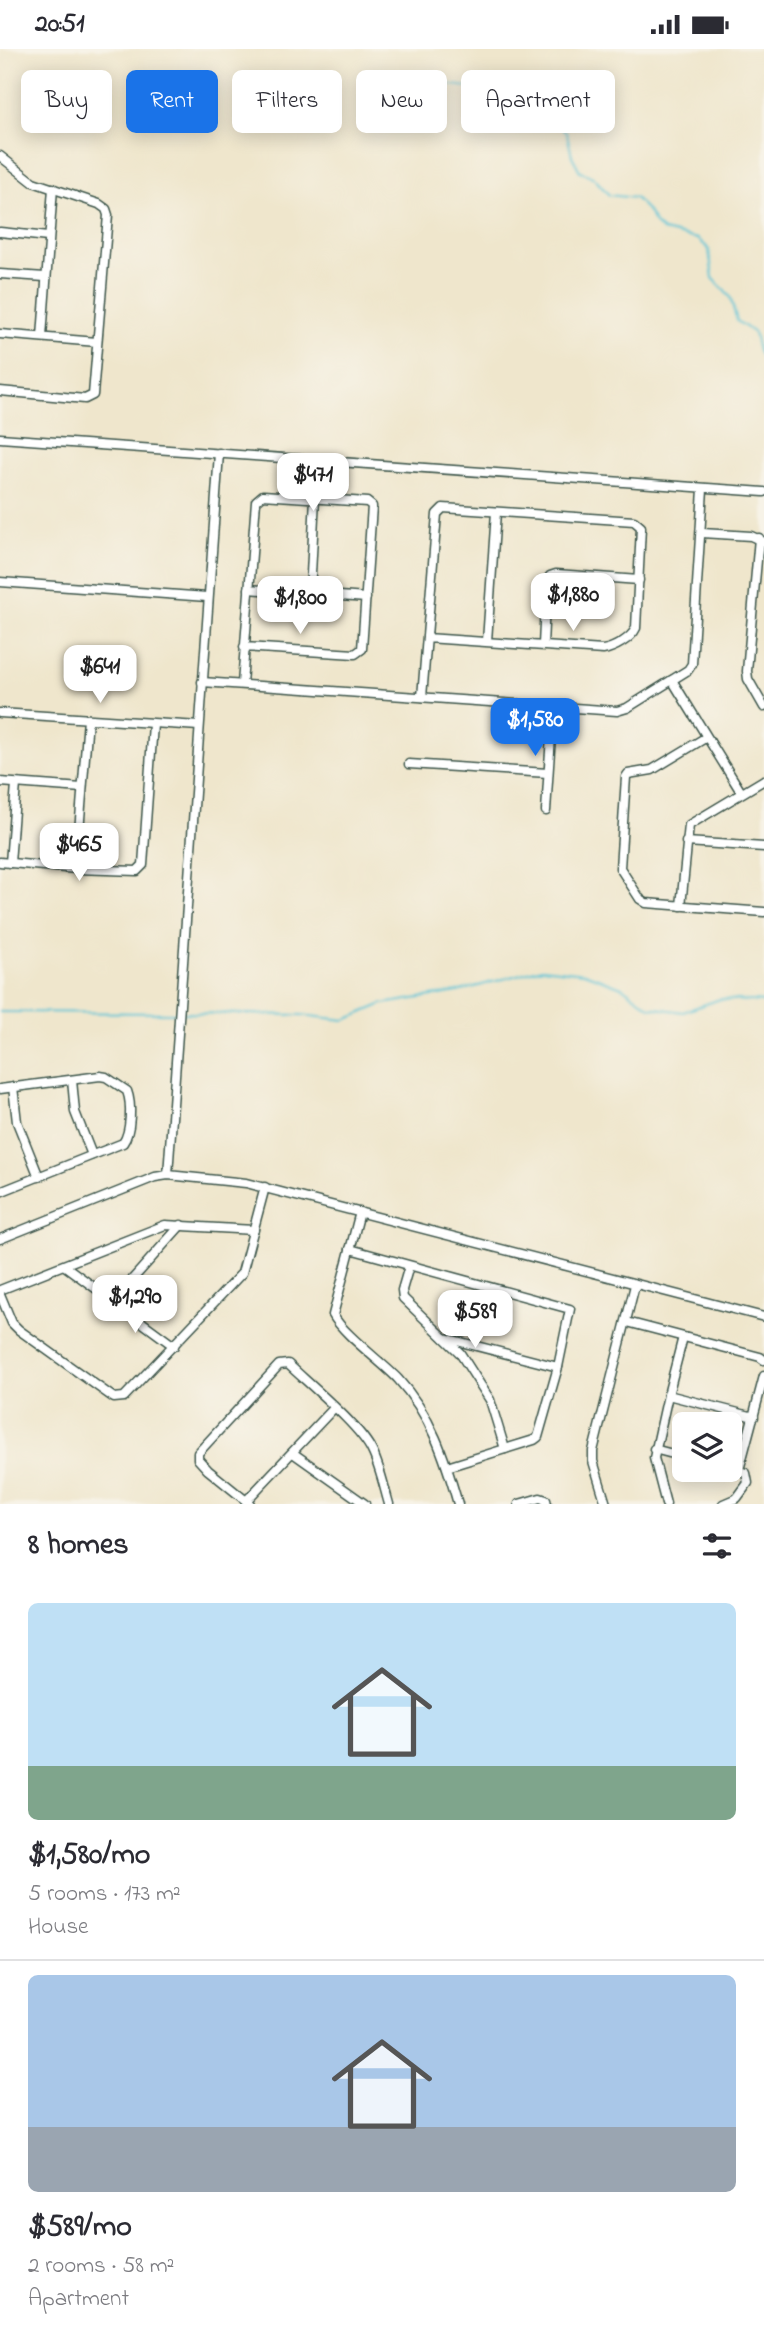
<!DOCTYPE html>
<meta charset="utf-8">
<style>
body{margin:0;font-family:"Indie Flower",sans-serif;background:#f2f2f3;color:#2b2b33;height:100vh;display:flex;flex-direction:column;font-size:26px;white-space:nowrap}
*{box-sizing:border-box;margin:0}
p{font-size:23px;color:#7c7c81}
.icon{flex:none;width:38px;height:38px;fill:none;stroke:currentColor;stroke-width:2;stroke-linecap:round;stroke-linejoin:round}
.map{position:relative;height:1455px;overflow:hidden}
.drawer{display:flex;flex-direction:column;background:#fff;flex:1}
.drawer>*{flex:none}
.banner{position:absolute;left:21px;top:21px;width:723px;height:63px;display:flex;gap:14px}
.tools{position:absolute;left:672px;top:1363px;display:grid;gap:14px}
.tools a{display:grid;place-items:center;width:70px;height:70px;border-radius:10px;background:#fff;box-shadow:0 4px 18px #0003;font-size:35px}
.price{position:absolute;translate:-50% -60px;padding:0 16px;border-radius:14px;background:#fff;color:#222;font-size:23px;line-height:46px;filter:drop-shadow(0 2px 4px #0008)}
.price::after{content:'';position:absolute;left:50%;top:42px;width:21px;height:16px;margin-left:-10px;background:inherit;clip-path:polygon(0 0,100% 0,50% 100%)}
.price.active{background:#1a73e8;color:#fff}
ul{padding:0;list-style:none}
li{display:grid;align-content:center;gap:14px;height:371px;padding:0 28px}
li+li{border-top:2px solid #e1e1e2}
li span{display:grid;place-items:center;height:217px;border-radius:10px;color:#555}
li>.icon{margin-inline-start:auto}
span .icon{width:126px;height:126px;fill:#fffc;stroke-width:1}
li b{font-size:30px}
h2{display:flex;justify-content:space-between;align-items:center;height:84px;padding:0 28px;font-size:30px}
.tag{padding:0 24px;border-radius:10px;background:#fff;box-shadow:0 4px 18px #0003;font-size:24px;line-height:63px}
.tag.active{background:#1a73e8;color:#fff}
.status{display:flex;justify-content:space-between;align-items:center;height:49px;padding:0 35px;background:#fff;direction:ltr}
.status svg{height:19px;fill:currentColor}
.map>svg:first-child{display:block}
</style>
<div class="status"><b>20:51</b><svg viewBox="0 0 49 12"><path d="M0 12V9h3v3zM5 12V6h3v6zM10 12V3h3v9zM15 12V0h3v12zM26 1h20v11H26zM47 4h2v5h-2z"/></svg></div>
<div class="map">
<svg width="764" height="1455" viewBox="0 0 764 1455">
<rect width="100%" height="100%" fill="#f7f3e8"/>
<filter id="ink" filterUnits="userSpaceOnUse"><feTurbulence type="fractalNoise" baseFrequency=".0143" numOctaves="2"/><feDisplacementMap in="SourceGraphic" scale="14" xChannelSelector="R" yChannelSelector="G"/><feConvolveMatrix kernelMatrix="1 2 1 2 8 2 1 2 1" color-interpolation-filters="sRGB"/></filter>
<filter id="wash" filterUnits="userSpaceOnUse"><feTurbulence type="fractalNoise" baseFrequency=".00686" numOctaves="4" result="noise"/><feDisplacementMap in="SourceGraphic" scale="28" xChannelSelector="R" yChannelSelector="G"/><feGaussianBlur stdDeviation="1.57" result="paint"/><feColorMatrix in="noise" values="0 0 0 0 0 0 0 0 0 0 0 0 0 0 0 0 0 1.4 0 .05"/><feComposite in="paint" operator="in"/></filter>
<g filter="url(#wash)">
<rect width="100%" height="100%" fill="#efe6cc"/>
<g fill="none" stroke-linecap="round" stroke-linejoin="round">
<!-- stream -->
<g stroke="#5bc4d7" stroke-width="2">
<polyline points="409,37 420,32 508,43 541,69 558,74 567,85 572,107 580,122 594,129 609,146 635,149 647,161 655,175 663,182 698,190 709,200 713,229 730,248 737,272 754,284 758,302 764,313"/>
<polyline points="0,963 177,964"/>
<polyline points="183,964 301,966 345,971 383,955 457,943 542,919 584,924 622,938 650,958 683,963 720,950 764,953"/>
</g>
</g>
</g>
<g filter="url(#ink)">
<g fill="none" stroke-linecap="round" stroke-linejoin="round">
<defs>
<g id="minor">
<polyline points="0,107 33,133 99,155 106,160 108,166 93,346 85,350 0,342"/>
<polyline points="0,183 48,188"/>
<polyline points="0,225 45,228"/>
<polyline points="0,285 97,293"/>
<polyline points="42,288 53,139"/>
<polyline points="0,389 764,443"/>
<polyline points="702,484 751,487 764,493"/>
<polyline points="759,489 747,622 748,630 764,658"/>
<polyline points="0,533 207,548"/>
<polyline points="249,540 366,549"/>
<polyline points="310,544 315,449"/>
<polyline points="487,592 496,463"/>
<polyline points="543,596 546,534 550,527 556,525 639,531"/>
<polyline points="672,631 741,743"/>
<polyline points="202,633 617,662 627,659 688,621 692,615 703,440"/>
<polyline points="242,635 256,452 263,446 367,453 372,457 362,600 355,605 244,598"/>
<path d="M 422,648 L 437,465 L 443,459 L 634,472 L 641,478 L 636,579 C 631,590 614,599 603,601 L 427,589"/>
<polyline points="0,664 199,677"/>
<polyline points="705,689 652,721 628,725 626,728 620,819 640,850 646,854 764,863"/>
<polyline points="409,715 548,724"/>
<polyline points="0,733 82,739"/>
<polyline points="546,762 553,657"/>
<polyline points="686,793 764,798"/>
<polyline points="0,813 76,820 137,822 143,816 153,675"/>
<polyline points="10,814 16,735"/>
<polyline points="76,820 88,670"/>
<polyline points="681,857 689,776 764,731"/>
<polyline points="72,1031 75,1063 92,1106"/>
<polyline points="13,1038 17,1073 39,1128"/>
<path d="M 0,1040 L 100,1027 L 106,1028 L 127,1042 C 132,1055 131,1083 123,1094 L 0,1143"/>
<polyline points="168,1126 219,404"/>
<path d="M 360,1163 L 333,1266 C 343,1285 382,1313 398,1330 C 431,1366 445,1409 458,1455"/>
<polyline points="0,1190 155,1128 168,1126 246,1134 764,1268"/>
<polyline points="350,1200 570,1260 558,1318 538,1388 534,1391 447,1418"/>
<polyline points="65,1217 113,1252 181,1176"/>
<polyline points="409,1217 402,1241 403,1249 460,1304 490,1351 505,1400"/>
<polyline points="0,1241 165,1176 254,1181"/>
<polyline points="0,1245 12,1274 19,1281 114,1349 124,1348 242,1224 265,1138"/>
<polyline points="113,1252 174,1297"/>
<polyline points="627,1273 760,1308 764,1311"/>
<polyline points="683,1288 668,1346 754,1368"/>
<polyline points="445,1289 558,1318"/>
<polyline points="654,1400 684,1408"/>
<polyline points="293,1404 365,1455"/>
<polyline points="739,1421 764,1327"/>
<polyline points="246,1452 334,1359"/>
<path d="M 250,1455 L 208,1421 L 198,1410 L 198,1404 L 279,1316 L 288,1315 C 310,1336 360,1377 372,1402 C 380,1418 384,1438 389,1455"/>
<polyline points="519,1455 540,1449 546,1451 547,1455"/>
<polyline points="606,1455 593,1412 593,1402 635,1236"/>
<polyline points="666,1455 654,1409 668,1346"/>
<polyline points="723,1455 737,1449 748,1434 746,1424 730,1419"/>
</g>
</defs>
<!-- minor casing -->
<use href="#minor" stroke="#3e564b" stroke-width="11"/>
<!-- minor -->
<use href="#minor" stroke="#fff" stroke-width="8"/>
</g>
</g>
</svg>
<div class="tools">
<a><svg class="icon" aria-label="layers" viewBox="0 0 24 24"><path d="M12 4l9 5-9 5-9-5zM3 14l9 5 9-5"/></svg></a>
</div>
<b class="price" style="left:313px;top:464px">$471</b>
<b class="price" style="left:573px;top:584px">$1,880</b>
<b class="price" style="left:300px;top:587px">$1,800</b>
<b class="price" style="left:100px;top:656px">$641</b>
<b class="price active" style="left:535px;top:709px">$1,580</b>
<b class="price" style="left:79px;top:834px">$465</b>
<b class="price" style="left:135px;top:1286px">$1,290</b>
<b class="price" style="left:475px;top:1301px">$589</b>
<div class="banner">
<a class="tag">Buy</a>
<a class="tag active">Rent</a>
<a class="tag">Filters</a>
<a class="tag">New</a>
<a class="tag">Apartment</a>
</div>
</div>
<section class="drawer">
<h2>8 homes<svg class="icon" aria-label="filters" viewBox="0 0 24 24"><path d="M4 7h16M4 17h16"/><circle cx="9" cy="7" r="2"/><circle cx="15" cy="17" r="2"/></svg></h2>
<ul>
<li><span style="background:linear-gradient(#bfe0f5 75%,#7fa58c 0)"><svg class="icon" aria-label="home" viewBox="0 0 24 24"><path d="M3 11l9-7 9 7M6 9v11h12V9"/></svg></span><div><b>$1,580/mo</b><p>5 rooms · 173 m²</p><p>House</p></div></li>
<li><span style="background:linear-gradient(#a9c7e8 70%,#9aa5b1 0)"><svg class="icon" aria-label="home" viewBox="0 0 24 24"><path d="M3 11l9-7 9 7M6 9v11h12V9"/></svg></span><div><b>$589/mo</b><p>2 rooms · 58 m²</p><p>Apartment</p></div></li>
</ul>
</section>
